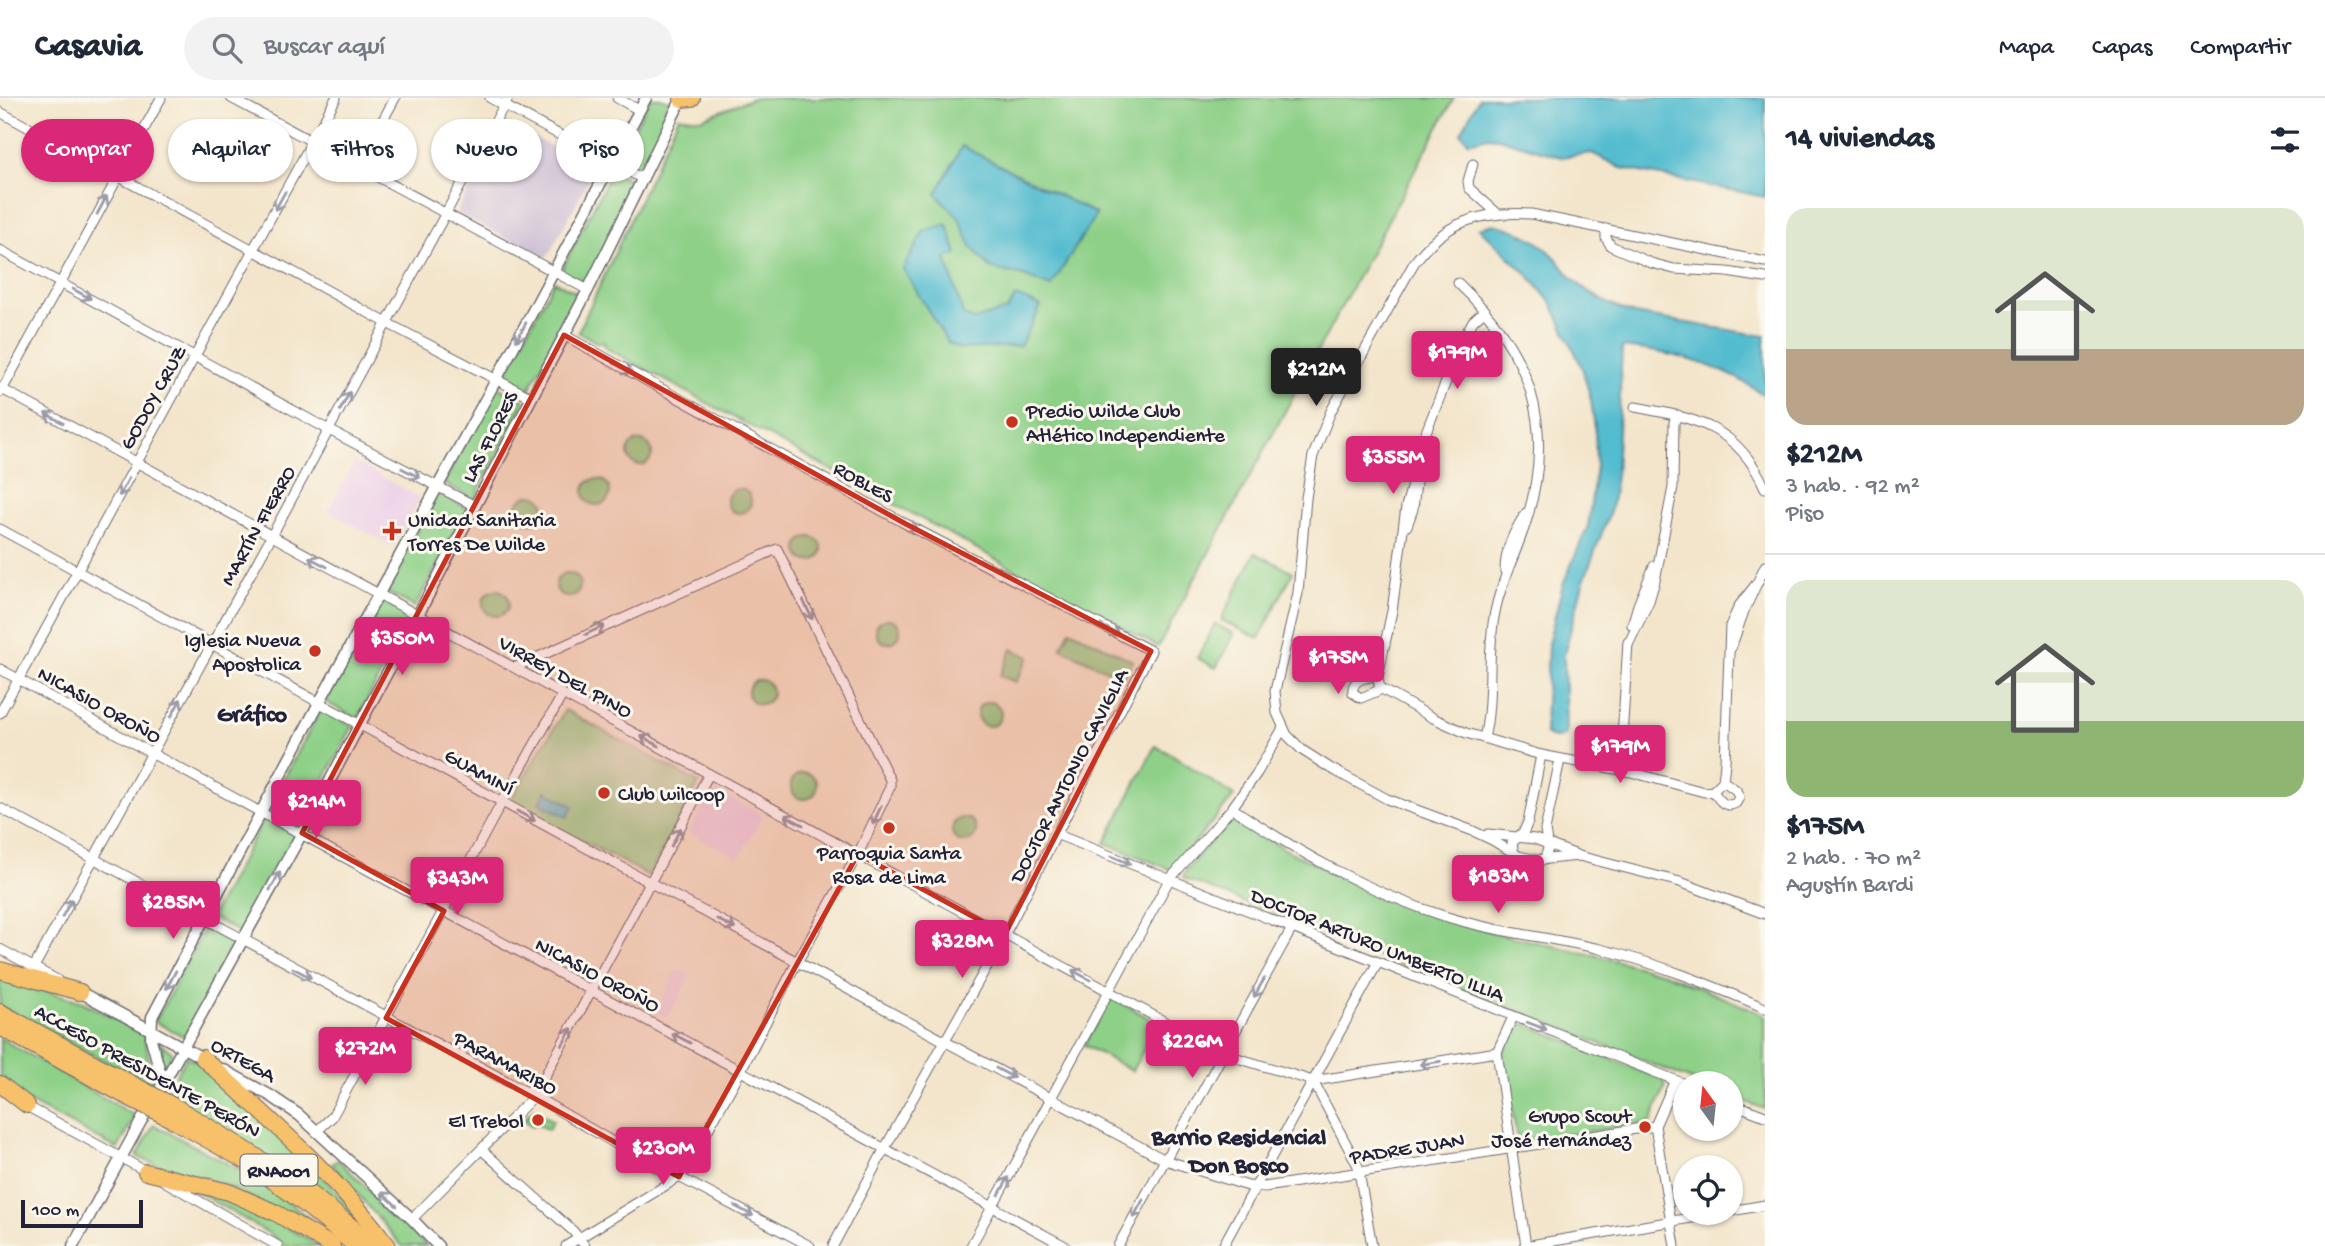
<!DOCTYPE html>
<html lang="es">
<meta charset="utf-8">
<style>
body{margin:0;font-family:"Gochi Hand",sans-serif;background:#f2f2f3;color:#1f2937;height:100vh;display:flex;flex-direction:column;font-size:26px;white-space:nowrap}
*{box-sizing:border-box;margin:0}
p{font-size:23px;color:#747a83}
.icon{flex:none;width:38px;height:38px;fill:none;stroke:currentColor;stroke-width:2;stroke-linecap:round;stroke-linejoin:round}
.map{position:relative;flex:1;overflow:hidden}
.sheet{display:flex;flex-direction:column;background:#fff;width:560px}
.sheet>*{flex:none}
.guide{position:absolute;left:21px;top:21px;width:665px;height:63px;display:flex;gap:14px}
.needle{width:46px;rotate:345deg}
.tools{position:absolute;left:1673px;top:973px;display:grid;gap:14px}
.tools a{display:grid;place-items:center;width:70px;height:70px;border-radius:50%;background:#fff;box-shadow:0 2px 5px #0004;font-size:35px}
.scale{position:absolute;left:21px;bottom:18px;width:122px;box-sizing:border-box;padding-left:7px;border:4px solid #22223b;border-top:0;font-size:19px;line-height:24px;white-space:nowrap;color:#22223b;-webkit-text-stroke:5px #fbf7ec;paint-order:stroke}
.price{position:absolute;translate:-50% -60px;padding:0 16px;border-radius:7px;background:#db2777;color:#fff;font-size:23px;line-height:46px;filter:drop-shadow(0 2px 4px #0008)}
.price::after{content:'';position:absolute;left:50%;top:42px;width:21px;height:16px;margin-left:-10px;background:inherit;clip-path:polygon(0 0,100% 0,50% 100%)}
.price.active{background:#222;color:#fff}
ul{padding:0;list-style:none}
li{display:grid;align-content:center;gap:14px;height:371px;padding:0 21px}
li+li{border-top:2px solid #e0e1e3}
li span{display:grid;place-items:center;height:217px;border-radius:21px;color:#555}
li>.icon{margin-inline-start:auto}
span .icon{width:126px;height:126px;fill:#fffc;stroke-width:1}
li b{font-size:30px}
h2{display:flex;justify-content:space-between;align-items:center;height:84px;padding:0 21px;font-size:30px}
.chip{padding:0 24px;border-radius:32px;background:#fff;box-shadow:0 2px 5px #0004;font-size:24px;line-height:63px}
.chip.active{background:#db2777;color:#fff}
header{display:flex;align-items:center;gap:42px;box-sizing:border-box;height:98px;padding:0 35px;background:#fff;border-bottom:2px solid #e0e1e3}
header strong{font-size:33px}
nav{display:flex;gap:38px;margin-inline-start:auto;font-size:24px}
.search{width:490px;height:63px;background:#f2f2f3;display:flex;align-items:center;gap:18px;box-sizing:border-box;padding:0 24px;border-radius:38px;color:#747a83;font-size:26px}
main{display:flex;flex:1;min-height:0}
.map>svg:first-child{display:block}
</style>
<header>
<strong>Casavia</strong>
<div class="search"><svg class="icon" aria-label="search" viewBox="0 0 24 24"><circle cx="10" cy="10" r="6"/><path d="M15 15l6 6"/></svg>Buscar aquí</div>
<nav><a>Mapa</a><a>Capas</a><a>Compartir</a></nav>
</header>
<main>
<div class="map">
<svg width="1765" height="1148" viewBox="0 0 1765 1148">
<rect width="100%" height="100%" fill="#fbf7ec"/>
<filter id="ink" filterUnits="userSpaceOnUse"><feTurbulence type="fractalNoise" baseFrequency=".0143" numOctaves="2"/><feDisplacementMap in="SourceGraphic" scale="14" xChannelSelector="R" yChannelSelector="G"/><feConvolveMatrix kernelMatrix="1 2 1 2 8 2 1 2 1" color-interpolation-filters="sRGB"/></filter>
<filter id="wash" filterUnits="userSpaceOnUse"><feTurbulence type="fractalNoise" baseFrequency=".00686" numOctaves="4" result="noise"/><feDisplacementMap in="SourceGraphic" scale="28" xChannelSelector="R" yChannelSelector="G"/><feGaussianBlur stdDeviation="1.57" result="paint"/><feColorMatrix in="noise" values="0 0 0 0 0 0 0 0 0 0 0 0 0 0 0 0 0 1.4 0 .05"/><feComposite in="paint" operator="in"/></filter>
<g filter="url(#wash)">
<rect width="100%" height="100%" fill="#f3e5cb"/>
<!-- built -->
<g fill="#edd0e8">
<polygon points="355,364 420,400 393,448 328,413"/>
<polygon points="712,690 763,717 739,760 689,735"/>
<polygon points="677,870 691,877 668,921 656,914"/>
</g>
<!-- industrial -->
<polygon fill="#ccbed4" points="504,26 509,26 591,70 592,75 548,158 544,159 459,116 458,112"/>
<!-- green -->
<g fill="#8ed088" stroke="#587962" stroke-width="2">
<polygon points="650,0 660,0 673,4 642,74 618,61"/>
<polygon points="753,0 1454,0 1158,549 606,250 603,243 598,245 578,234 679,18 701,21"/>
<polygon points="612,73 638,86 587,186 561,173"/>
<polygon points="554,183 579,196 529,292 504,279"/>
<polygon points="495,288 525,303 474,401 444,385"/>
<circle cx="640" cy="355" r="12"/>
<circle cx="597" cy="394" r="13"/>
<circle cx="739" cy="403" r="12"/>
<polygon points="437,394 468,411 415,509 385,493"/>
<circle cx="531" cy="411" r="14"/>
<circle cx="810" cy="451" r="12"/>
<polygon points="1255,455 1293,474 1259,541 1221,522"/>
<circle cx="568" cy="487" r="12"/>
<circle cx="496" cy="505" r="13"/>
<polygon points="380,502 411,519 357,621 326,604"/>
<circle cx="888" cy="533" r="12"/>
<polygon points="1215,526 1234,536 1216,570 1197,560"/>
<polygon points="1070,532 1133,563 1123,580 1061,550"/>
<polygon points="1012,551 1029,559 1016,584 1000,578"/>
<circle cx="760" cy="594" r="12"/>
<circle cx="989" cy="616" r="12"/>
<polygon points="321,611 353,628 300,727 268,710"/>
<polygon points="565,612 699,685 649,778 509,704"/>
<polygon points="1155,648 1173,657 1234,698 1172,772 1105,745"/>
<circle cx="804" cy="688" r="13"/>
<polygon points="1234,719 1239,720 1286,752 1370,793 1495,835 1598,858 1664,875 1765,917 1765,1011 1731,998 1731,985 1699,985 1183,780 1186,772 1228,723"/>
<circle cx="964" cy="732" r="12"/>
<polygon points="264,720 296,737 242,836 211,819"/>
<polygon points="205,829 235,844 185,939 155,924"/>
<polygon points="0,879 83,904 144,936 153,984 150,987 0,908"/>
<polygon points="1111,899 1158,925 1132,973 1084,947"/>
<polygon points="1521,924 1663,982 1665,989 1651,1024 1522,1044 1518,1043 1502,959 1514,927"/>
<polygon points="0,940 135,1018 118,1051 21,1000 0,982"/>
<polygon points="155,942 172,954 164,974"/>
<polygon points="186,959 211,970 329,1085 369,1134 283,1070 167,995"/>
<polygon points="534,1011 553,1023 548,1032 535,1025 532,1029 523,1021"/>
<path d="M 154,1027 L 263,1084 L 344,1148 C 302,1131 263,1102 219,1085 C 191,1075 163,1072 137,1058 Z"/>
<polygon points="338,1062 427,1148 402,1148 332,1066"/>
<polygon points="192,1091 235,1101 321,1148 285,1148 270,1136"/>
</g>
<!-- water -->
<g fill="#52bccf" stroke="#3a6f85" stroke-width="2">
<polygon points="1479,0 1765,0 1765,99 1621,70 1592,55 1561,59 1498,40 1488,39 1469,44 1461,35"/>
<polygon points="962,48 1096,116 1051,189 1024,178 990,170 970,147 959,120 936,96"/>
<polygon points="947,126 957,156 946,160 963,217 974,222 1007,212 1016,198 1041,208 1020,248 960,251 948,245 903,171 924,133"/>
<path d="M 1493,126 C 1517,131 1538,141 1555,159 C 1561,166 1566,174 1572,180 C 1591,198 1610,208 1634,216 L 1765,238 L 1765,298 C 1725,267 1671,254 1622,249 L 1616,377 L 1611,411 L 1583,485 L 1564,557 L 1566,637 C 1560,641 1550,641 1545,635 L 1548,546 L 1563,486 L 1588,428 L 1596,368 L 1595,330 L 1591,302 L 1582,269 L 1552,206 L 1529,178 L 1479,130 Z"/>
<polygon points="546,693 573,708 567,719 539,705"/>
</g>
</g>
<g filter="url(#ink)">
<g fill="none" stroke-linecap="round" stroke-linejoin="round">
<defs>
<g id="minor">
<polyline points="231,0 588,192"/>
<polyline points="490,0 643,81"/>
<polyline points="617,0 639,12"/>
<polyline points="0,14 387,225 530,299"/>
<polyline points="1473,66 1468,83 1469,90 1497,115"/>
<polyline points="358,68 395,0"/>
<polyline points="1606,131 1606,140 1611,148 1651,165 1674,171 1727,174 1765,180"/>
<polyline points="0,152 329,332 475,408"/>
<path d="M 1458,185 C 1530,253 1557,327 1526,424 C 1517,454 1501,482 1495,514 C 1486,555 1494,599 1484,640"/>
<polyline points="1485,212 1473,223 1463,241 1426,334 1406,409 1392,513 1378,578 1379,587 1382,591 1433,620 1466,635 1541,657 1631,674 1704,694 1713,693 1723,683 1725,665 1730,528 1739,508 1757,485"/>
<polyline points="564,237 906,426 1151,553 1005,836 885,1050 833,1148"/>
<polyline points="0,290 1224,956 1313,983 1497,954"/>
<polyline points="1,294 161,0"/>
<path d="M 1635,309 C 1695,320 1738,328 1765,390"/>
<polyline points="1407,428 1413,411 1416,384"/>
<polyline points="0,431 651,785 1165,1062 1248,1088 1265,1089 1655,1028"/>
<path d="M 1505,473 C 1505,451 1514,433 1526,415"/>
<polyline points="1632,527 1638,507 1654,468"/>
<polyline points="1628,547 1649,503 1655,483 1673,389 1674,324 1678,317"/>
<polyline points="1731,550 1744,513 1765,468"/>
<polyline points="516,569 777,451 890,682 890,689 858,756 797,864 741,972 685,1073 668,1086 566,1148"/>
<polyline points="0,571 151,655 1065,1148"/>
<path d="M 1378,578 C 1366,579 1351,581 1353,595 L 1361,600 L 1382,591"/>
<polyline points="0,615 336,0"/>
<polyline points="1620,672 1628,544"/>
<path d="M 1713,693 C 1719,702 1725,711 1736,705 L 1739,699 L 1736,692 L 1723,683"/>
<polyline points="0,710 534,998 661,1072 679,1079 810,1148"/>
<path d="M 1232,710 C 1298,754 1368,794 1444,818 C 1495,834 1548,839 1600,851 C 1657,865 1711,887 1765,910"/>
<polyline points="1488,736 1535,741 1579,758 1680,784 1765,816"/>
<polyline points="1058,737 1685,986"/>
<polyline points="1514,756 1512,745 1524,733 1528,724 1541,657"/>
<path d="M 1579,758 L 1537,762 L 1519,758 L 1492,742 L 1473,733 L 1387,701 L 1330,670 L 1302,652 L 1287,637 L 1277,615 L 1275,593 L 1298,495 L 1306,400 L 1313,358 L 1331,313 L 1414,165 C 1445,123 1480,113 1531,116 L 1765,164"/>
<polyline points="1544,762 1548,751 1545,732 1560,662"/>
<polyline points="0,851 57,882"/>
<polyline points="34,869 271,439 508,0"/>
<polyline points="1513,919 1497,954 1526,1148"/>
<polyline points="1675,982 1655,1028 1675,1148"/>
<polyline points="1313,983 1358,1068 1372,1148"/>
<polyline points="1731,1005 1765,1018"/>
<polyline points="23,1006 149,1075"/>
<polyline points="316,1034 332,1019 502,704 563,596"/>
<polyline points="482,1052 573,1133 585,1148"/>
<polyline points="164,1083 278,1148"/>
<polyline points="1731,1113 1765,1107"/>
<polyline points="412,1121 534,998 709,676"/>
<polyline points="971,1148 1169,782 1232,710 1257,675 1283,630"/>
<polyline points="1118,1148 1292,830"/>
<polyline points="1223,1148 1378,864"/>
<polyline points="1524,1148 1721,1115"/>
</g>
<g id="tertiary">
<polyline points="80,894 208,963"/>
<polyline points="222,971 271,998 299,1017 412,1121 438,1148"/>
<polyline points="163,984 151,941 152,919 319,605 496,282 646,0"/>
<polyline points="159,993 302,735 418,517 588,192 682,0"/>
<polyline points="73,1148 145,1016"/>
</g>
<g id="motorway">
<polyline points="682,1 692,0"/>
<polyline points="0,872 80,894"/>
<polyline points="0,914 130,985"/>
<polyline points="0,929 124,997"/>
<path d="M 203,960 C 267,1020 336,1077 388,1148"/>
<polyline points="0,986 27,1007"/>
<path d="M 175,1009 C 245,1050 313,1092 373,1148"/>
<polyline points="171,1021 249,1065 302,1104 356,1148"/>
<polyline points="146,1074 229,1094 276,1115 332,1148"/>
</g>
</defs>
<!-- minor casing -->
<use href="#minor" stroke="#6b666d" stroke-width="11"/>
<!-- tertiary casing -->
<use href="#tertiary" stroke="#6b666d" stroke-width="13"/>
<!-- motorway casing -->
<use href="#motorway" stroke="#6b666d" stroke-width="18"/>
<!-- minor -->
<use href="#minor" stroke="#fff" stroke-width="9"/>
<!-- tertiary -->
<use href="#tertiary" stroke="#fff" stroke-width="10"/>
<!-- motorway -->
<use href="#motorway" stroke="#f7c06b" stroke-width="16"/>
<defs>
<g id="motorway-bridge">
<polyline points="130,985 175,1009"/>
<polyline points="124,997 171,1021"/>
</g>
</defs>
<!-- motorway-bridge casing -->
<use href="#motorway-bridge" stroke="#6b666d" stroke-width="18" stroke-linecap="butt"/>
<!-- motorway-bridge -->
<use href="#motorway-bridge" stroke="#f7c06b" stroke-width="16"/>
</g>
<!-- one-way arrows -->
<defs><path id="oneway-shaft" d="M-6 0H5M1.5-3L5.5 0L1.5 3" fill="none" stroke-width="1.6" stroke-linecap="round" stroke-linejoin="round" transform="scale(1.75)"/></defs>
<g stroke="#9c9ca7">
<use href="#oneway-shaft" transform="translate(280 103) rotate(119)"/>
<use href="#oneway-shaft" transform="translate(102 107) rotate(-62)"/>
<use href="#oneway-shaft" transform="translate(82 196) rotate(29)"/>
<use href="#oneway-shaft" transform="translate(521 234) rotate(118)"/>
<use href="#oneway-shaft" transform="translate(623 270) rotate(29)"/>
<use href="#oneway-shaft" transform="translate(345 303) rotate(-62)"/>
<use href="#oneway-shaft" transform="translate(54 320) rotate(-152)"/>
<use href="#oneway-shaft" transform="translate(411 375) rotate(27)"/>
<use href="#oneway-shaft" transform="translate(124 389) rotate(118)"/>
<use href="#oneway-shaft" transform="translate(908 427) rotate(28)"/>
<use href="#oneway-shaft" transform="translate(318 464) rotate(-152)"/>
<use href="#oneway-shaft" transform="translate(808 512) rotate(64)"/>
<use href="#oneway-shaft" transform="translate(595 532) rotate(-25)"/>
<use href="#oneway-shaft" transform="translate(1110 532) rotate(28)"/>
<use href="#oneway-shaft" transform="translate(176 610) rotate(-61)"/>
<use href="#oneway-shaft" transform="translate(650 643) rotate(-151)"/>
<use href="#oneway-shaft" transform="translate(877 717) rotate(115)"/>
<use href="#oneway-shaft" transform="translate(526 718) rotate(29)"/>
<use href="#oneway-shaft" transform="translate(794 722) rotate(-152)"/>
<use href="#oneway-shaft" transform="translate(676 739) rotate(-62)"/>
<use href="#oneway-shaft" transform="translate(1121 762) rotate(22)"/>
<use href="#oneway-shaft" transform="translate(275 783) rotate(-61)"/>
<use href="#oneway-shaft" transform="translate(67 810) rotate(-61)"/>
<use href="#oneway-shaft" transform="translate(726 826) rotate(28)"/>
<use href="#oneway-shaft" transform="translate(302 875) rotate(28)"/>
<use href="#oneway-shaft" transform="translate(1081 877) rotate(-151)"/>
<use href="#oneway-shaft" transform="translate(171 882) rotate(118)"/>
<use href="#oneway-shaft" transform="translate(1259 890) rotate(119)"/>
<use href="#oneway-shaft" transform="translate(1537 928) rotate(21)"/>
<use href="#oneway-shaft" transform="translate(567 939) rotate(-61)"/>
<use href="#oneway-shaft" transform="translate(681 940) rotate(-152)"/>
<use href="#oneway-shaft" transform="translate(1430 965) rotate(171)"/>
<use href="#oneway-shaft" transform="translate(1005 975) rotate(28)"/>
<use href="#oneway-shaft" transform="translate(1004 1088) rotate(-61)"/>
<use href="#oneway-shaft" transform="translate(389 1101) rotate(-138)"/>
<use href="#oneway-shaft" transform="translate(1138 1111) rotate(119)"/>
<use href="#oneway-shaft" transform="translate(744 1113) rotate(28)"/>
</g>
</g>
<!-- marked area -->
<path fill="#c8321e" fill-opacity="0.2" stroke="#c8321e" stroke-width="5" stroke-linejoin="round" d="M 564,237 L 906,426 L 1151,553 L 1005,836 L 858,756 L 679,1079 L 386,920 L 444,813 L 302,735 Z"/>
<!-- markers -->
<g fill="#c8321e" stroke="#fbf7ec" stroke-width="2.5">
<circle cx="1012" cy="324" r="7"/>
<path d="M388.5 422.5h7v7h7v7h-7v7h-7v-7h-7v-7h7z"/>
<circle cx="315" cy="553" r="7"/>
<circle cx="604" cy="695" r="7"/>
<circle cx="889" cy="730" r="7"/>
<circle cx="538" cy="1022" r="7"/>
<circle cx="1645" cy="1029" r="7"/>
</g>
<g text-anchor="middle" stroke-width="6" stroke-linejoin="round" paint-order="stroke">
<!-- shield labels -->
<rect fill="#fbf7ec" stroke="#636270" stroke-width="2" x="240.5" y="1056.5" width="77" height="31" rx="5"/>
<g font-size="19" font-weight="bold" fill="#22223b">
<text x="279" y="1079">RNA001</text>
</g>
<!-- street labels -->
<g font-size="21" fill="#22223b" stroke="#fbf7ec">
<text transform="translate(152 299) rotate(-61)" y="7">GODOY CRUZ</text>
<text transform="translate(489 338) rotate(-63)" y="7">LAS FLORES</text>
<text transform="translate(864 383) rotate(29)" y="7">ROBLES</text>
<text transform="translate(257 427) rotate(-61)" y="7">MARTÍN FIERRO</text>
<text transform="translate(566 578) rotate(29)" y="7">VIRREY DEL PINO</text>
<text transform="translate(100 606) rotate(29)" y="7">NICASIO OROÑO</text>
<text transform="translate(480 673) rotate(29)" y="7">GUAMINÍ</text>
<text transform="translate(1068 677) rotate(-63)" y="7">DOCTOR ANTONIO CAVIGLIA</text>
<text transform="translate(1378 846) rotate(22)" y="7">DOCTOR ARTURO UMBERTO ILLIA</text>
<text transform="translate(598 876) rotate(28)" y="7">NICASIO OROÑO</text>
<text transform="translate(244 961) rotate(29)" y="7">ORTEGA</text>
<text transform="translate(506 964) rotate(28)" y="7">PARAMARIBO</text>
<text transform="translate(148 972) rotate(29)" y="7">ACCESO PRESIDENTE PERÓN</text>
<text transform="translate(1407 1049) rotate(-9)" y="7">PADRE JUAN</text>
</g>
<!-- poi labels -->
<g font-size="21" fill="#22223b" stroke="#fbf7ec" text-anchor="start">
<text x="1026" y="319">Predio Wilde Club<tspan x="1026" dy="24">Atlético Independiente</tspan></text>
<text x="408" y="428">Unidad Sanitaria<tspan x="408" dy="24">Torres De Wilde</tspan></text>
<text x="301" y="548" text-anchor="end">Iglesia Nueva<tspan x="301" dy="24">Apostolica</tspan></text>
<text x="618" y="702">Club wilcoop</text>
<text x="889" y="761" text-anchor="middle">Parroquia Santa<tspan x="889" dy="24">Rosa de Lima</tspan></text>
<text x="1631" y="1024" text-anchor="end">Grupo Scout<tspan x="1631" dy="24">José Hernández</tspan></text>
<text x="524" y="1029" text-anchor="end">El Trebol</text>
</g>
<!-- quarter labels -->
<g font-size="24" font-weight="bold" fill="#22223b" stroke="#fbf7ec">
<text x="252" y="623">Gráfico</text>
<text x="1239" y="1046">Barrio Residencial<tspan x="1239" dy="28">Don Bosco</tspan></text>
</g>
</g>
</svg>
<div class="tools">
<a><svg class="needle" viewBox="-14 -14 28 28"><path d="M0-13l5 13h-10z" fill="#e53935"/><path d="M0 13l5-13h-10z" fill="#747a83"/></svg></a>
<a><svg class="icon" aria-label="locate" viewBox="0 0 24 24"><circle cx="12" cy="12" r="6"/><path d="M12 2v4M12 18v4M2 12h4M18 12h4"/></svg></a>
</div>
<div class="scale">100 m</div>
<b class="price" style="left:1457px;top:293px">$179M</b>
<b class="price active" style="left:1316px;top:310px">$212M</b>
<b class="price" style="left:1393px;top:398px">$355M</b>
<b class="price" style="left:402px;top:579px">$350M</b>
<b class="price" style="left:1338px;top:598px">$175M</b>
<b class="price" style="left:1620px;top:687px">$179M</b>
<b class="price" style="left:316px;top:742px">$214M</b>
<b class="price" style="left:1498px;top:817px">$183M</b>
<b class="price" style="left:457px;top:819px">$343M</b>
<b class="price" style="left:173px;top:843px">$285M</b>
<b class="price" style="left:962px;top:882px">$328M</b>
<b class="price" style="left:1192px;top:982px">$226M</b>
<b class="price" style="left:365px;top:989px">$272M</b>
<b class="price" style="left:663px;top:1089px">$230M</b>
<div class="guide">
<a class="chip active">Comprar</a>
<a class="chip">Alquilar</a>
<a class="chip">Filtros</a>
<a class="chip">Nuevo</a>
<a class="chip">Piso</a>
</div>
</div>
<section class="sheet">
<h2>14 viviendas<svg class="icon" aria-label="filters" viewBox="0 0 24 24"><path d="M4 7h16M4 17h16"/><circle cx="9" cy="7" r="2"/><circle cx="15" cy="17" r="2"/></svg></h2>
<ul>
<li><span style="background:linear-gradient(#dfe7d0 65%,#b9a48a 0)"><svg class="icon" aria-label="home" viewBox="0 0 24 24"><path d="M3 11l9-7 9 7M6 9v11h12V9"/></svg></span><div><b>$212M</b><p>3 hab. · 92 m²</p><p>Piso</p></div></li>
<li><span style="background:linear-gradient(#dfe7d0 65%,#8fb573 0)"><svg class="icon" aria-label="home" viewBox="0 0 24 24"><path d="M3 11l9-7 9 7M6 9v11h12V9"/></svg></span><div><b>$175M</b><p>2 hab. · 70 m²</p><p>Agustín Bardi</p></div></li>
</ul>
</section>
</main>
